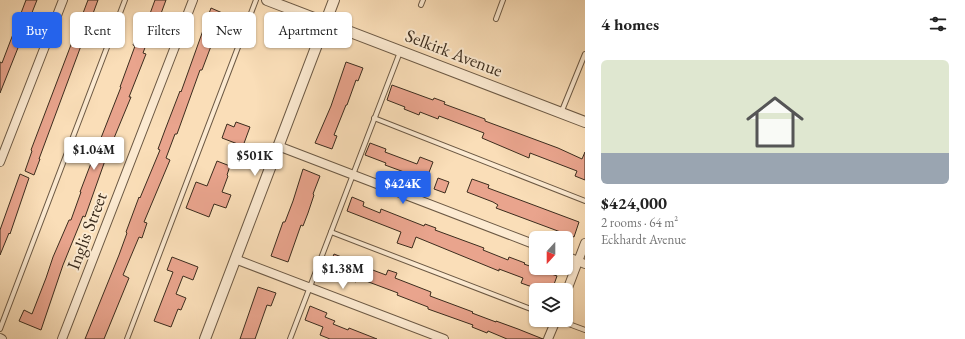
<!DOCTYPE html>
<meta charset="utf-8">
<style>
body{margin:0;font-family:"EB Garamond",serif;background:#f2f2f2;color:#222;height:100vh;display:flex;flex-direction:column;font-size:15px;white-space:nowrap}
*{box-sizing:border-box;margin:0}
p{font-size:13px;color:#767676}
.icon{flex:none;width:22px;height:22px;fill:none;stroke:currentColor;stroke-width:2;stroke-linecap:round;stroke-linejoin:round}
.map{position:relative;flex:1;overflow:hidden}
.side{display:flex;flex-direction:column;background:#fff;width:380px}
.side>*{flex:none}
.top-card{position:absolute;left:12px;top:12px;width:380px;height:36px;display:flex;gap:8px}
.needle{width:26px;rotate:201deg}
.controls{position:absolute;left:529px;top:231px;display:grid;gap:8px}
.controls a{display:grid;place-items:center;width:44px;height:44px;border-radius:6px;background:#fff;box-shadow:0 1px 3px #0004;font-size:20px}
.price{position:absolute;translate:-50% -34px;padding:0 9px;border-radius:4px;background:#fff;color:#222;font-size:13px;line-height:26px;filter:drop-shadow(0 1px 2px #0008)}
.price::after{content:'';position:absolute;left:50%;top:24px;width:12px;height:9px;margin-left:-6px;background:inherit;clip-path:polygon(0 0,100% 0,50% 100%)}
.price.selected{background:#2563eb;color:#fff}
ul{padding:0;list-style:none}
li{display:grid;align-content:center;gap:8px;height:212px;padding:0 16px}
li+li{border-top:1px solid #e0e0e0}
li span{display:grid;place-items:center;height:124px;border-radius:6px;color:#555}
li>.icon{margin-inline-start:auto}
span .icon{width:72px;height:72px;fill:#fffc;stroke-width:1}
li b{font-size:17px}
h2{display:flex;justify-content:space-between;align-items:center;height:48px;padding:0 16px;font-size:17px}
.pill{padding:0 14px;border-radius:6px;background:#fff;box-shadow:0 1px 3px #0004;font-size:14px;line-height:36px}
.pill.selected{background:#2563eb;color:#fff}
main{display:flex;flex:1;min-height:0}
.map>svg:first-child{display:block}
</style>
<main>
<div class="map">
<svg width="585" height="339" viewBox="0 0 585 339">
<rect width="100%" height="100%" fill="#fadeb8"/>
<filter id="stains"><feTurbulence type="fractalNoise" baseFrequency=".005" numOctaves="4"/><feColorMatrix values="0 0 0 0 .2 0 0 0 0 .09 0 0 0 0 .02 0 0 0 .5 -.17"/></filter>
<radialGradient id="worn" r=".72"><stop offset=".6" stop-color="#630" stop-opacity="0"/><stop offset="1" stop-color="#630" stop-opacity=".3"/></radialGradient>
<!-- building -->
<g fill="#e9a48d" stroke="#3c2d1e">
<polygon points="26,0 37,0 0,93 0,62 2,63"/>
<polygon points="88,0 98,0 39,159 40,159 34,175 25,171 32,151 31,150"/>
<polygon points="155,0 166,0 156,27 153,26 143,53 146,54 129,97 131,97 107,155 85,217 83,216 63,265 41,330 19,321 24,310 32,314 46,278 53,257 69,220 71,220 81,192 80,192 88,171 121,87 120,87 135,46 133,45 139,29 144,30"/>
<polygon points="211,8 227,15 223,26 219,25 202,70 200,70 177,134 175,134 166,158 170,160 144,222 147,223 142,238 139,237 123,275 129,278 104,339 85,339 119,255 127,233 126,232 139,197 140,198 160,150 158,149 165,130 180,91 181,92"/>
<polygon points="346,62 363,68 358,81 356,80 347,105 346,105 334,135 337,136 332,149 315,143 331,106"/>
<polygon points="392,85 433,100 434,98 445,102 444,104 485,119 485,121 558,148 582,159 585,152 585,180 575,176 577,171 530,153 529,158 482,138 484,133 439,116 438,119 420,112 419,115 404,109 405,107 387,100"/>
<polygon points="236,122 250,127 243,146 222,138 227,124 234,127"/>
<polygon points="370,143 386,149 385,152 417,164 420,157 433,162 426,180 385,165 386,163 365,155"/>
<polygon points="217,161 230,166 227,175 228,176 222,192 231,195 226,208 214,204 209,217 186,208 196,182 207,186"/>
<polygon points="303,169 320,176 313,194 314,195 308,213 303,226 301,225 288,262 271,256 283,222 285,222 293,201"/>
<polygon points="20,174 29,178 10,234 9,233 0,255 0,230"/>
<polygon points="438,178 449,182 445,193 434,189"/>
<polygon points="472,179 489,185 488,188 579,222 574,237 496,208 498,205 493,202 467,192"/>
<polygon points="352,197 364,202 363,206 380,213 381,209 424,226 425,224 436,228 435,230 484,248 483,250 508,260 509,257 525,263 524,264 557,276 552,290 535,290 535,288 521,283 523,278 499,269 499,271 416,237 412,248 397,243 401,232 347,211"/>
<polygon points="334,254 349,260 350,257 364,262 362,266 386,275 388,270 397,273 395,278 431,292 430,296 473,312 472,313 496,322 496,321 518,329 543,339 507,339 488,331 487,333 472,327 473,325 428,309 428,307 397,295 398,293 358,278 356,282 342,277 343,275 328,269"/>
<polygon points="172,257 198,267 193,280 183,276 176,294 186,298 181,310 178,309 171,327 154,321 173,272 167,270"/>
<polygon points="258,287 276,293 271,306 267,305 255,339 240,339"/>
<polygon points="310,306 327,313 325,317 335,321 333,324 348,330 349,328 377,339 330,339 320,335 323,327 305,320"/>
</g>
<g fill="none" stroke-linecap="round" stroke-linejoin="round">
<defs>
<g id="service">
<polyline points="421,5 423,0"/>
<polyline points="496,19 503,0"/>
<polyline points="561,113 585,54"/>
<polyline points="374,118 585,201"/>
<polyline points="331,232 536,311"/>
<polyline points="558,320 585,330"/>
<polyline points="0,329 125,0"/>
<polyline points="127,339 256,0"/>
<polyline points="290,339 400,52"/>
</g>
<g id="minor">
<polyline points="278,146 536,245"/>
<polyline points="0,162 63,0"/>
<polyline points="566,256 585,264"/>
<polyline points="235,259 444,339"/>
<polyline points="566,293 585,243"/>
<polyline points="0,338 2,339"/>
<polyline points="62,339 193,0"/>
<polyline points="548,339 556,320"/>
</g>
<g id="tertiary">
<polyline points="267,0 585,122"/>
<polyline points="205,339 334,0"/>
</g>
</defs>
<!-- service casing -->
<use href="#service" stroke="#6c5944" stroke-width="6"/>
<!-- minor casing -->
<use href="#minor" stroke="#6c5944" stroke-width="10"/>
<!-- tertiary casing -->
<use href="#tertiary" stroke="#6c5944" stroke-width="12"/>
<!-- service -->
<use href="#service" stroke="#fcead1" stroke-width="4"/>
<!-- minor -->
<use href="#minor" stroke="#fcead1" stroke-width="8"/>
<!-- tertiary -->
<use href="#tertiary" stroke="#fcead1" stroke-width="10"/>
</g>
<g text-anchor="middle" stroke-width="4" stroke-linejoin="round" paint-order="stroke">
<!-- street labels -->
<g font-size="18" fill="#3c2d1e" stroke="#fcead1">
<text transform="translate(454 53) rotate(21)" y="6">Selkirk Avenue</text>
<text transform="translate(87 231) rotate(-69)" y="6">Inglis Street</text>
</g>
</g>
<rect width="100%" height="100%" filter="url(#stains)"/>
<rect width="100%" height="100%" fill="url(#worn)"/>
</svg>
<div class="controls">
<a><svg class="needle" viewBox="-14 -14 28 28"><path d="M0-13l5 13h-10z" fill="#e53935"/><path d="M0 13l5-13h-10z" fill="#767676"/></svg></a>
<a><svg class="icon" aria-label="layers" viewBox="0 0 24 24"><path d="M12 4l9 5-9 5-9-5zM3 14l9 5 9-5"/></svg></a>
</div>
<b class="price" style="left:94px;top:171px">$1.04M</b>
<b class="price" style="left:255px;top:177px">$501K</b>
<b class="price selected" style="left:403px;top:205px">$424K</b>
<b class="price" style="left:343px;top:290px">$1.38M</b>
<div class="top-card">
<a class="pill selected">Buy</a>
<a class="pill">Rent</a>
<a class="pill">Filters</a>
<a class="pill">New</a>
<a class="pill">Apartment</a>
</div>
</div>
<section class="side">
<h2>4 homes<svg class="icon" aria-label="filters" viewBox="0 0 24 24"><path d="M4 7h16M4 17h16"/><circle cx="9" cy="7" r="2"/><circle cx="15" cy="17" r="2"/></svg></h2>
<ul>
<li><span style="background:linear-gradient(#dfe7d0 75%,#9aa5b1 0)"><svg class="icon" aria-label="home" viewBox="0 0 24 24"><path d="M3 11l9-7 9 7M6 9v11h12V9"/></svg></span><div><b>$424,000</b><p>2 rooms · 64 m²</p><p>Eckhardt Avenue</p></div></li>
</ul>
</section>
</main>
